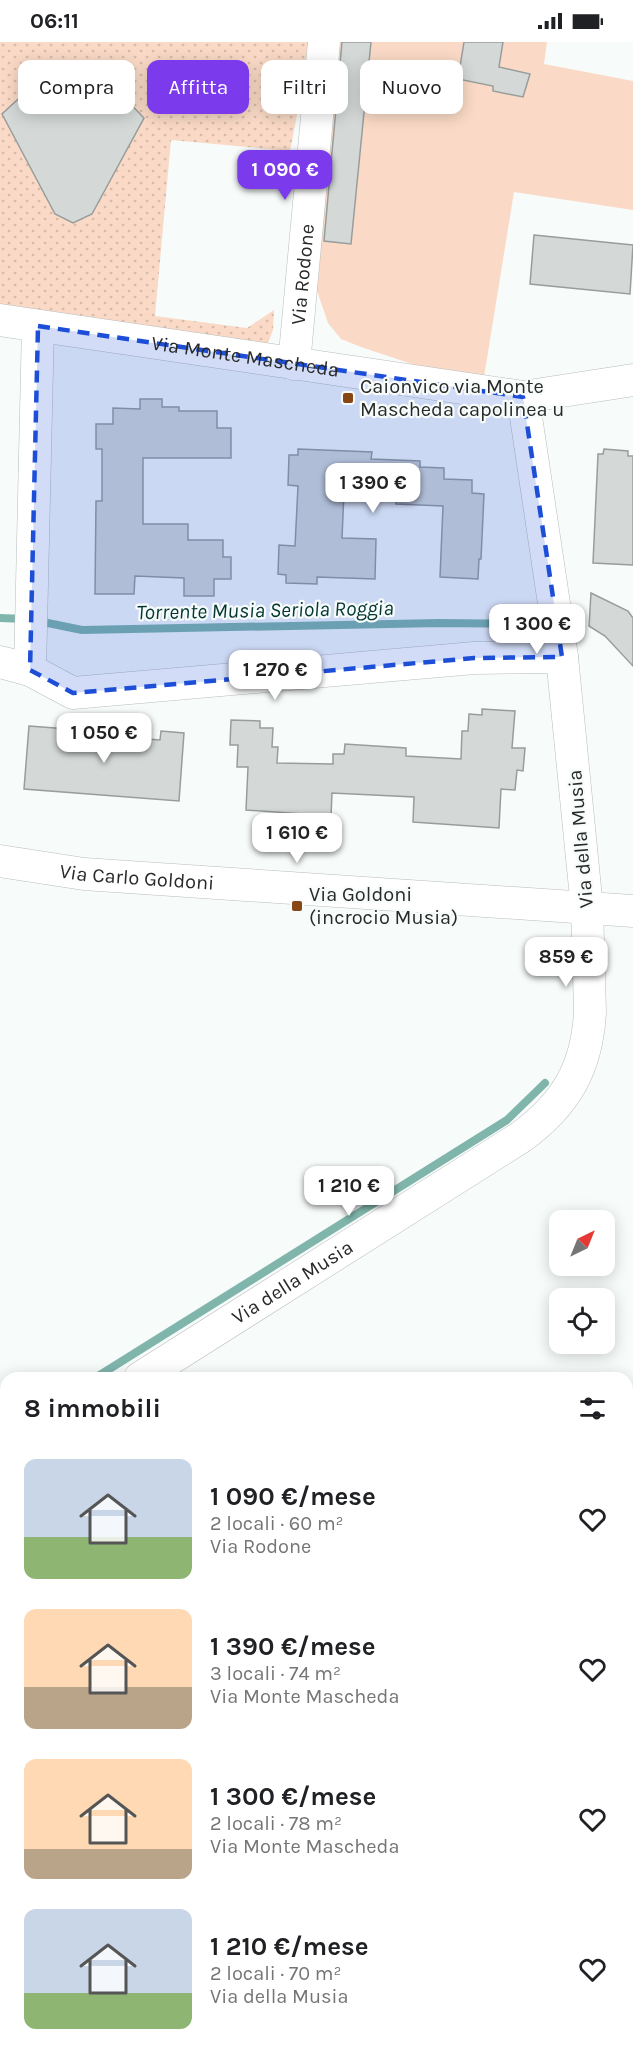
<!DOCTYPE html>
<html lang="it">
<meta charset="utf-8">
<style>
body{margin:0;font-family:Karla,sans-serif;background:#f6f6f6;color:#202124;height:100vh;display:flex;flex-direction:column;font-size:22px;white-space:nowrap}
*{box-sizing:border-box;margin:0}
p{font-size:20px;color:#757577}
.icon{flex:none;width:33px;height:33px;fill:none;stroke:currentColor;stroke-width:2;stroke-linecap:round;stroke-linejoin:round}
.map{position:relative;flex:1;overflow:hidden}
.sheet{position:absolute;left:0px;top:1330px;width:633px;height:686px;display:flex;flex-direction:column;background:#fff;border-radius:18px 18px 0 0;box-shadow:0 3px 15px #0003}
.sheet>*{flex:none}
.top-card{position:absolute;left:18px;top:18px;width:597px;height:54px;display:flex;gap:12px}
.needle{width:39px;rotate:43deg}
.fabs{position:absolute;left:549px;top:1168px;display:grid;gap:12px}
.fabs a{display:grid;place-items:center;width:66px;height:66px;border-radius:12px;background:#fff;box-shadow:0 3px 15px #0003;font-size:30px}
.price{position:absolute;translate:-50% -51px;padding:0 14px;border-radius:12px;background:#fff;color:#222;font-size:20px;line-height:39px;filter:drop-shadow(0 2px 3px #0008)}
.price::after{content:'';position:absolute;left:50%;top:36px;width:18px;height:14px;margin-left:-9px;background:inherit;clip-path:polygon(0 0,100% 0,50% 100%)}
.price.active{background:#7c3aed;color:#fff}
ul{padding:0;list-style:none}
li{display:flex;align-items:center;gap:18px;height:150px;padding:0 24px}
li span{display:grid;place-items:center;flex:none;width:168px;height:120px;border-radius:12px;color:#555}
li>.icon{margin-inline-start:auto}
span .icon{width:72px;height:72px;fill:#fffc;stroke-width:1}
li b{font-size:26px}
h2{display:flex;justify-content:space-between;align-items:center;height:72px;padding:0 24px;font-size:26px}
.pill{padding:0 21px;border-radius:12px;background:#fff;box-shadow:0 3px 15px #0003;font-size:21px;line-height:54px}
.pill.active{background:#7c3aed;color:#fff}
.status{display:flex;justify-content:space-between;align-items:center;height:42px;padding:0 30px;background:#fff;direction:ltr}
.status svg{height:16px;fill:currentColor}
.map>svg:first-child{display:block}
</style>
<div class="status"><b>06:11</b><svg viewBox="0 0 49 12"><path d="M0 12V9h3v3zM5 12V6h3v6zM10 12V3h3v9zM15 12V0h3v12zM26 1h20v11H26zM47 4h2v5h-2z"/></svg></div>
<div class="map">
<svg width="633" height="2015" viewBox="0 0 633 2015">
<defs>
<pattern id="garden-dots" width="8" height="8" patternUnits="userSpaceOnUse" patternTransform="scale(1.5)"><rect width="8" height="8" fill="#fadac6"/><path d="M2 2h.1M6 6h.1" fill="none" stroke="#d6bbaa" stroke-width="1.8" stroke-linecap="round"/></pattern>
</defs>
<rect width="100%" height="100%" fill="#f7fbfa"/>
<!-- green -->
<polygon fill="#fadac6" points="336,0 547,0 544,22 633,39 633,168 514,150 484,335 442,332 361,305 341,297 328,281 315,243 338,28"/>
<!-- garden -->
<polygon fill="url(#garden-dots)" points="0,0 311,0 290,109 171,98 155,274 247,286 274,268 273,288 268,301 243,306 0,265"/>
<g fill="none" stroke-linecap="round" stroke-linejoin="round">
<!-- stream -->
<g stroke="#7fb5ab" stroke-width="8">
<polyline points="0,576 25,577"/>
<polyline points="38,579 82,588 439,581 531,582"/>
<polyline points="95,1336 507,1078 545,1041"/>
<polyline points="0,1396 6,1393"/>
</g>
</g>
<!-- building -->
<g fill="#d4d9d8" stroke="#989d9c" stroke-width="1.5">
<polygon points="342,0 371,0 351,202 324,199"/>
<polygon points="464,0 503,0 499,25 530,32 523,55 493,49 493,44 458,37"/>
<polygon points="55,23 97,27 144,76 92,172 73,181 55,172 2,72"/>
<polygon points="534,193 633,203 630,252 530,242"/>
<polygon points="140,357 162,357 162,365 179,365 179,369 217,369 217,386 231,386 231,416 143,416 143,482 188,482 188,498 223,498 223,515 231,515 231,537 214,537 214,554 184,554 184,536 135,534 134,552 95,552 96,459 102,459 102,407 96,407 96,382 113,382 113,366 140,367"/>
<polygon points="298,407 372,410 371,417 420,419 420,425 444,426 444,437 472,438 472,451 484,452 481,517 479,517 478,537 440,535 443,464 396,462 396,452 344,450 342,496 376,497 375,537 317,535 317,542 286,541 286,533 278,532 279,503 295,504 298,444 288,443 289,413 298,413"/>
<polygon points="604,407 628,409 628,414 633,414 633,523 593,521 598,412 603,412"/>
<polygon points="591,551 628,569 633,576 633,624 605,594 589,584"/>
<polygon points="482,667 515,669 512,706 525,706 523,729 517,728 515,748 501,747 499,786 413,780 414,755 332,751 331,774 246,768 248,725 237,725 238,703 230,703 231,678 260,679 260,686 273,686 272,705 278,705 277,721 333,722 333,712 344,712 345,702 406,706 406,714 461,717 462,689 468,689 469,672 482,673"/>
<polygon points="29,684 68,687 68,691 160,698 161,689 184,691 179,759 24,747"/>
</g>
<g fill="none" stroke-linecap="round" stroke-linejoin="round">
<defs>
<g id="minor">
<path id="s1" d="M 0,278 L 523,355 L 633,338"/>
<path id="s2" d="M 294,322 L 324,0"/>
<polyline points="0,620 30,628 73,651 474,616 562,615"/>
<polyline points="30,628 38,284"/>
<path id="s3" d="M 0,819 L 84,832 L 633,869"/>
<path id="s4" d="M 140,1336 L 521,1095 C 566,1062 587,1026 590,970 L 587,866 L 562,615 L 523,355"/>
<polyline points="0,1426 6,1422"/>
<polyline points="0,1927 6,1931"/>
<polyline points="109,2010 115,2015"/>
</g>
</defs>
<!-- minor casing -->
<use href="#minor" stroke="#b9bdbc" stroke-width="33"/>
<!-- minor -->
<use href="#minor" stroke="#fff" stroke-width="32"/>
</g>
<!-- marked area -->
<path fill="#1d4ed8" fill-opacity="0.2" stroke="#1d4ed8" stroke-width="4.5" stroke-dasharray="12 8" stroke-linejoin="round" d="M 38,284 L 523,355 L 562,615 L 474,616 L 73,651 L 30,628 Z"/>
<!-- markers -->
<g fill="#884612" stroke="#f7fbfa" stroke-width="2">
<rect x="342" y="350" width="12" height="12" rx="3"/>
<rect x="291" y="858" width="12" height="12" rx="3"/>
</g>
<g text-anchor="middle" stroke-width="4.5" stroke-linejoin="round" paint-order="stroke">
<!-- street labels -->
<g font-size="20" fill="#282a29" stroke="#f7fbfa">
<text dy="7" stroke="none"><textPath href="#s2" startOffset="90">Via Rodone</textPath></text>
<text dy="7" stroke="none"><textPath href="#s1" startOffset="248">Via Monte Mascheda</textPath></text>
<text transform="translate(580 797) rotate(-95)" y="7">Via della Musia</text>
<text dy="7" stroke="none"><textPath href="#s3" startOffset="138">Via Carlo Goldoni</textPath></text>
<text dy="7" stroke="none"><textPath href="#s4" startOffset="180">Via della Musia</textPath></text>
</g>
<!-- poi labels -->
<g font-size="20" fill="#282a29" stroke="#f7fbfa" text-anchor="start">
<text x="360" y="351">Caionvico via Monte<tspan x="360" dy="23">Mascheda capolinea u</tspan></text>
<text x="309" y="859">Via Goldoni<tspan x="309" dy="23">(incrocio Musia)</tspan></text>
</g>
<!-- water labels -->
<g font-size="21" font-style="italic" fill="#013730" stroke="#f7fbfa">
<text transform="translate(265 568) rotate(-1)" y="7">Torrente Musia Seriola Roggia</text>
</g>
</g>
</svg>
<div class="fabs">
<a><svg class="needle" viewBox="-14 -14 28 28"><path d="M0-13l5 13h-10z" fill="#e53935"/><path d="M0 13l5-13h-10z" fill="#757577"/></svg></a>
<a><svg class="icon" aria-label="locate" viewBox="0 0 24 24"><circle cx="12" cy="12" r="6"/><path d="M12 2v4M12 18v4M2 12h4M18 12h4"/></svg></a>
</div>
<b class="price active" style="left:285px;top:159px">1 090 €</b>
<b class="price" style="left:373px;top:472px">1 390 €</b>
<b class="price" style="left:537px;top:613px">1 300 €</b>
<b class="price" style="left:275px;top:659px">1 270 €</b>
<b class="price" style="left:104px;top:722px">1 050 €</b>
<b class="price" style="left:297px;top:822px">1 610 €</b>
<b class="price" style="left:566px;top:946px">859 €</b>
<b class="price" style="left:349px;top:1175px">1 210 €</b>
<div class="top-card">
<a class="pill">Compra</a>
<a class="pill active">Affitta</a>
<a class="pill">Filtri</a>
<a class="pill">Nuovo</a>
</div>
<section class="sheet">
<h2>8 immobili<svg class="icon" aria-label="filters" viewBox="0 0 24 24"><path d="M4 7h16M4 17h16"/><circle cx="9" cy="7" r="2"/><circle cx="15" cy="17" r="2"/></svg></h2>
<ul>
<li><span style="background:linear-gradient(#c9d6e8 65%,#8fb573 0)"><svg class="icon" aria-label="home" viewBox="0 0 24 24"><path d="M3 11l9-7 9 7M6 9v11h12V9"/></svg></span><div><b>1 090 €/mese</b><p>2 locali · 60 m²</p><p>Via Rodone</p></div><svg class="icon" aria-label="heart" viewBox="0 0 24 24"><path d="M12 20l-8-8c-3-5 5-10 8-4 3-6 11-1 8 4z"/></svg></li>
<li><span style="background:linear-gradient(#ffd9b3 65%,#b9a48a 0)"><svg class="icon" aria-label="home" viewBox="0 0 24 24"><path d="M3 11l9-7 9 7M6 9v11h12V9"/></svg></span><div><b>1 390 €/mese</b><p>3 locali · 74 m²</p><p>Via Monte Mascheda</p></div><svg class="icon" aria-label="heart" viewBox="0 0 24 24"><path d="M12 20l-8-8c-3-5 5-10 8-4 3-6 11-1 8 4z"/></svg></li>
<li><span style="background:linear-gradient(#ffd9b3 75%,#b9a48a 0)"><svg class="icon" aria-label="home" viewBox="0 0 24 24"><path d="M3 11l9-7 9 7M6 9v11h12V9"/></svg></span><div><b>1 300 €/mese</b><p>2 locali · 78 m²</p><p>Via Monte Mascheda</p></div><svg class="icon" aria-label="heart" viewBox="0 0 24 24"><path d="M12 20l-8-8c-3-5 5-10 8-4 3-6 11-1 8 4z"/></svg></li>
<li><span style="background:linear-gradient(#c9d6e8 70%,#8fb573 0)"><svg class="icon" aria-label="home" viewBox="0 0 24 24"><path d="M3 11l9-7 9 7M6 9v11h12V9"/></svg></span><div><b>1 210 €/mese</b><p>2 locali · 70 m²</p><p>Via della Musia</p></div><svg class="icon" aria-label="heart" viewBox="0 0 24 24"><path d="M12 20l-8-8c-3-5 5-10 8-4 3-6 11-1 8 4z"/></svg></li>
</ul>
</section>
</div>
